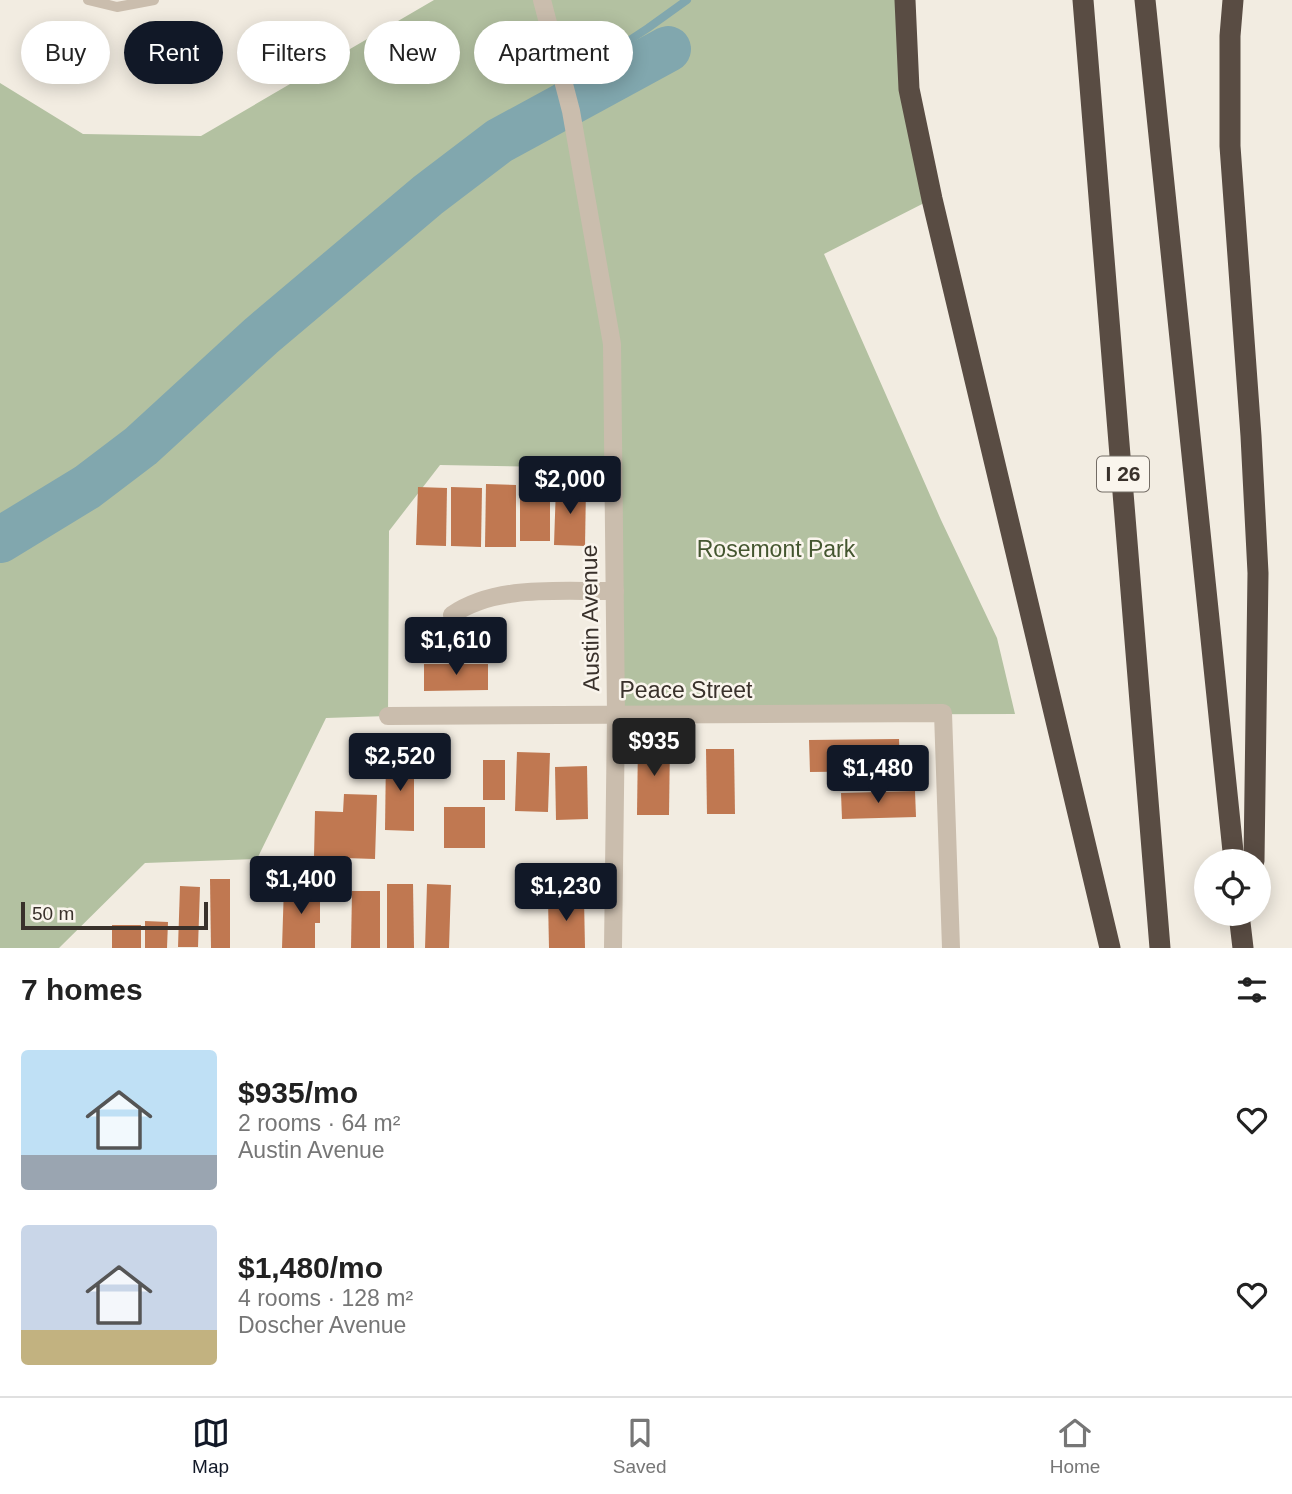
<!DOCTYPE html>
<meta charset="utf-8">
<style>
body{margin:0;font-family:Helvetica,sans-serif;background:#f2f2f2;color:#222;height:100vh;display:flex;flex-direction:column;font-size:26px;white-space:nowrap}
*{box-sizing:border-box;margin:0}
p{font-size:23px;color:#767676}
.icon{flex:none;width:38px;height:38px;fill:none;stroke:currentColor;stroke-width:2;stroke-linecap:round;stroke-linejoin:round}
.map{position:relative;height:948px;overflow:hidden}
.sheet{display:flex;flex-direction:column;background:#fff;flex:1}
.sheet>*{flex:none}
.top-card{position:absolute;left:21px;top:21px;width:700px;height:63px;display:flex;gap:14px}
.controls{position:absolute;left:1194px;top:849px;display:grid;gap:14px}
.controls a{display:grid;place-items:center;width:77px;height:77px;border-radius:50%;background:#fff;box-shadow:0 4px 18px #0003;font-size:35px}
.scale{position:absolute;left:21px;bottom:18px;width:187px;box-sizing:border-box;padding-left:7px;border:4px solid #39312b;border-top:0;font-size:19px;line-height:24px;white-space:nowrap;color:#39312b;-webkit-text-stroke:5px #faf5ed;paint-order:stroke}
.price{position:absolute;translate:-50% -60px;padding:0 16px;border-radius:7px;background:#111827;color:#fff;font-size:23px;line-height:46px;filter:drop-shadow(0 2px 4px #0008)}
.price::after{content:'';position:absolute;left:50%;top:42px;width:21px;height:16px;margin-left:-10px;background:inherit;clip-path:polygon(0 0,100% 0,50% 100%)}
.price.active{background:#222;color:#fff}
ul{padding:0;list-style:none}
li{display:flex;align-items:center;gap:21px;height:175px;padding:0 21px}
li span{display:grid;place-items:center;flex:none;width:196px;height:140px;border-radius:7px;color:#555}
li>.icon{margin-inline-start:auto}
span .icon{width:84px;height:84px;fill:#fffc;stroke-width:1}
li b{font-size:30px}
h2{display:flex;justify-content:space-between;align-items:center;height:84px;padding:0 21px;font-size:30px}
.pill{padding:0 24px;border-radius:32px;background:#fff;box-shadow:0 4px 18px #0003;font-size:24px;line-height:63px}
.pill.active{background:#111827;color:#fff}
.dock{display:flex;justify-content:space-around;align-items:center;height:98px;border-top:2px solid #e0e0e0;background:#fff;font-size:19px;color:#767676}
.dock a{display:grid;justify-items:center;gap:4px}
.dock .active{color:#111827}
.map>svg:first-child{display:block}
</style>
<div class="map">
<svg width="1292" height="948" viewBox="0 0 1292 948">
<rect width="100%" height="100%" fill="#f2ece1"/>
<!-- green -->
<polygon fill="#b3c1a1" points="434,0 905,0 932,199 824,254 941,520 997,638 1015,714 616,715 614,468 440,465 389,531 388,716 326,718 257,859 145,863 59,948 0,948 0,83 83,134 201,136"/>
<g fill="none" stroke-linecap="round" stroke-linejoin="round">
<!-- stream -->
<polyline stroke="#81a7ae" stroke-width="8" points="0,549 351,242 540,99 648,28 687,0"/>
<!-- river -->
<polyline stroke="#81a7ae" stroke-width="46" points="0,540 87,487 141,446 261,336 428,195 499,141 668,49"/>
</g>
<!-- building -->
<g fill="#c07851">
<polygon points="486,484 516,485 516,547 485,547"/>
<polygon points="550,486 550,541 520,541 520,487"/>
<polygon points="556,486 586,487 585,546 554,545"/>
<polygon points="418,487 447,488 446,546 416,545"/>
<polygon points="451,487 482,488 481,547 451,546"/>
<polygon points="424,664 488,664 488,690 424,691"/>
<polygon points="899,739 900,771 810,772 809,740"/>
<polygon points="638,742 670,742 669,815 637,815"/>
<polygon points="706,749 734,749 735,814 707,814"/>
<polygon points="517,752 550,753 548,812 515,811"/>
<polygon points="386,755 414,755 414,831 385,830"/>
<rect x="483" y="760" width="22" height="40"/>
<polygon points="587,766 588,819 556,820 555,767"/>
<polygon points="915,791 916,817 842,819 841,793"/>
<polygon points="344,794 377,795 375,859 314,857 315,811 343,812"/>
<rect x="444" y="807" width="41" height="41"/>
<polygon points="210,879 230,879 230,948 211,948"/>
<polygon points="387,884 413,884 414,948 387,948"/>
<polygon points="427,884 451,885 449,948 425,948"/>
<polygon points="284,885 320,885 320,923 315,923 315,948 282,948"/>
<polygon points="180,886 200,887 198,947 178,947"/>
<polygon points="352,891 380,891 380,948 351,948"/>
<polygon points="548,899 584,899 585,948 549,948"/>
<polygon points="145,921 168,922 167,948 145,948"/>
<rect x="112" y="925" width="29" height="23"/>
</g>
<g fill="none" stroke-linecap="round" stroke-linejoin="round">
<!-- service -->
<polyline stroke="#cabdad" stroke-width="10" points="88,0 117,7 154,0"/>
<!-- minor -->
<g stroke="#cabdad" stroke-width="18">
<path d="M 452,615 C 497,584 562,592 615,591"/>
<polyline points="388,716 943,713 951,948"/>
</g>
<!-- tertiary -->
<polyline stroke="#cabdad" stroke-width="18" points="542,0 571,111 612,344 616,715 613,948"/>
<!-- motorway -->
<g stroke="#594c43" stroke-width="21">
<polyline points="905,0 909,89 932,199 1110,948"/>
<polyline points="1083,0 1160,948"/>
<polyline points="1145,0 1234,861"/>
<polyline points="1233,0 1230,36 1230,146 1251,436 1258,573 1254,861"/>
<polyline points="1239,914 1243,948"/>
</g>
</g>
<g text-anchor="middle" stroke-width="5" stroke-linejoin="round" paint-order="stroke">
<!-- shield labels -->
<rect fill="#faf5ed" stroke="#736c65" stroke-width="2" x="1097" y="456.5" width="52" height="35" rx="5"/>
<g font-size="21" font-weight="bold" fill="#39312b">
<text x="1123" y="481">I 26</text>
</g>
<!-- park labels -->
<g font-size="23" fill="#445630" stroke="#faf5ed">
<text x="776" y="557">Rosemont Park</text>
</g>
<!-- street labels -->
<g font-size="23" fill="#39312b" stroke="#faf5ed">
<text transform="translate(590 618) rotate(-91)" y="8">Austin Avenue</text>
<text x="686" y="698">Peace Street</text>
</g>
</g>
</svg>
<div class="controls">
<a><svg class="icon" aria-label="locate" viewBox="0 0 24 24"><circle cx="12" cy="12" r="6"/><path d="M12 2v4M12 18v4M2 12h4M18 12h4"/></svg></a>
</div>
<div class="scale">50 m</div>
<b class="price" style="left:570px;top:516px">$2,000</b>
<b class="price" style="left:456px;top:677px">$1,610</b>
<b class="price active" style="left:654px;top:778px">$935</b>
<b class="price" style="left:400px;top:793px">$2,520</b>
<b class="price" style="left:878px;top:805px">$1,480</b>
<b class="price" style="left:301px;top:916px">$1,400</b>
<b class="price" style="left:566px;top:923px">$1,230</b>
<div class="top-card">
<a class="pill">Buy</a>
<a class="pill active">Rent</a>
<a class="pill">Filters</a>
<a class="pill">New</a>
<a class="pill">Apartment</a>
</div>
</div>
<section class="sheet">
<h2>7 homes<svg class="icon" aria-label="filters" viewBox="0 0 24 24"><path d="M4 7h16M4 17h16"/><circle cx="9" cy="7" r="2"/><circle cx="15" cy="17" r="2"/></svg></h2>
<ul>
<li><span style="background:linear-gradient(#bfe0f5 75%,#9aa5b1 0)"><svg class="icon" aria-label="home" viewBox="0 0 24 24"><path d="M3 11l9-7 9 7M6 9v11h12V9"/></svg></span><div><b>$935/mo</b><p>2 rooms · 64 m²</p><p>Austin Avenue</p></div><svg class="icon" aria-label="heart" viewBox="0 0 24 24"><path d="M12 20l-8-8c-3-5 5-10 8-4 3-6 11-1 8 4z"/></svg></li>
<li><span style="background:linear-gradient(#c9d6e8 75%,#c2b280 0)"><svg class="icon" aria-label="home" viewBox="0 0 24 24"><path d="M3 11l9-7 9 7M6 9v11h12V9"/></svg></span><div><b>$1,480/mo</b><p>4 rooms · 128 m²</p><p>Doscher Avenue</p></div><svg class="icon" aria-label="heart" viewBox="0 0 24 24"><path d="M12 20l-8-8c-3-5 5-10 8-4 3-6 11-1 8 4z"/></svg></li>
</ul>
</section>
<nav class="dock">
<a class="active"><svg class="icon" aria-label="map" viewBox="0 0 24 24"><path d="M3 6l6-2 6 2 6-2v14l-6 2-6-2-6 2zM9 4v14M15 6v14"/></svg>Map</a>
<a><svg class="icon" aria-label="saved" viewBox="0 0 24 24"><path d="M7 4h10v16l-5-4-5 4z"/></svg>Saved</a>
<a><svg class="icon" aria-label="home" viewBox="0 0 24 24"><path d="M3 11l9-7 9 7M6 9v11h12V9"/></svg>Home</a>
</nav>
